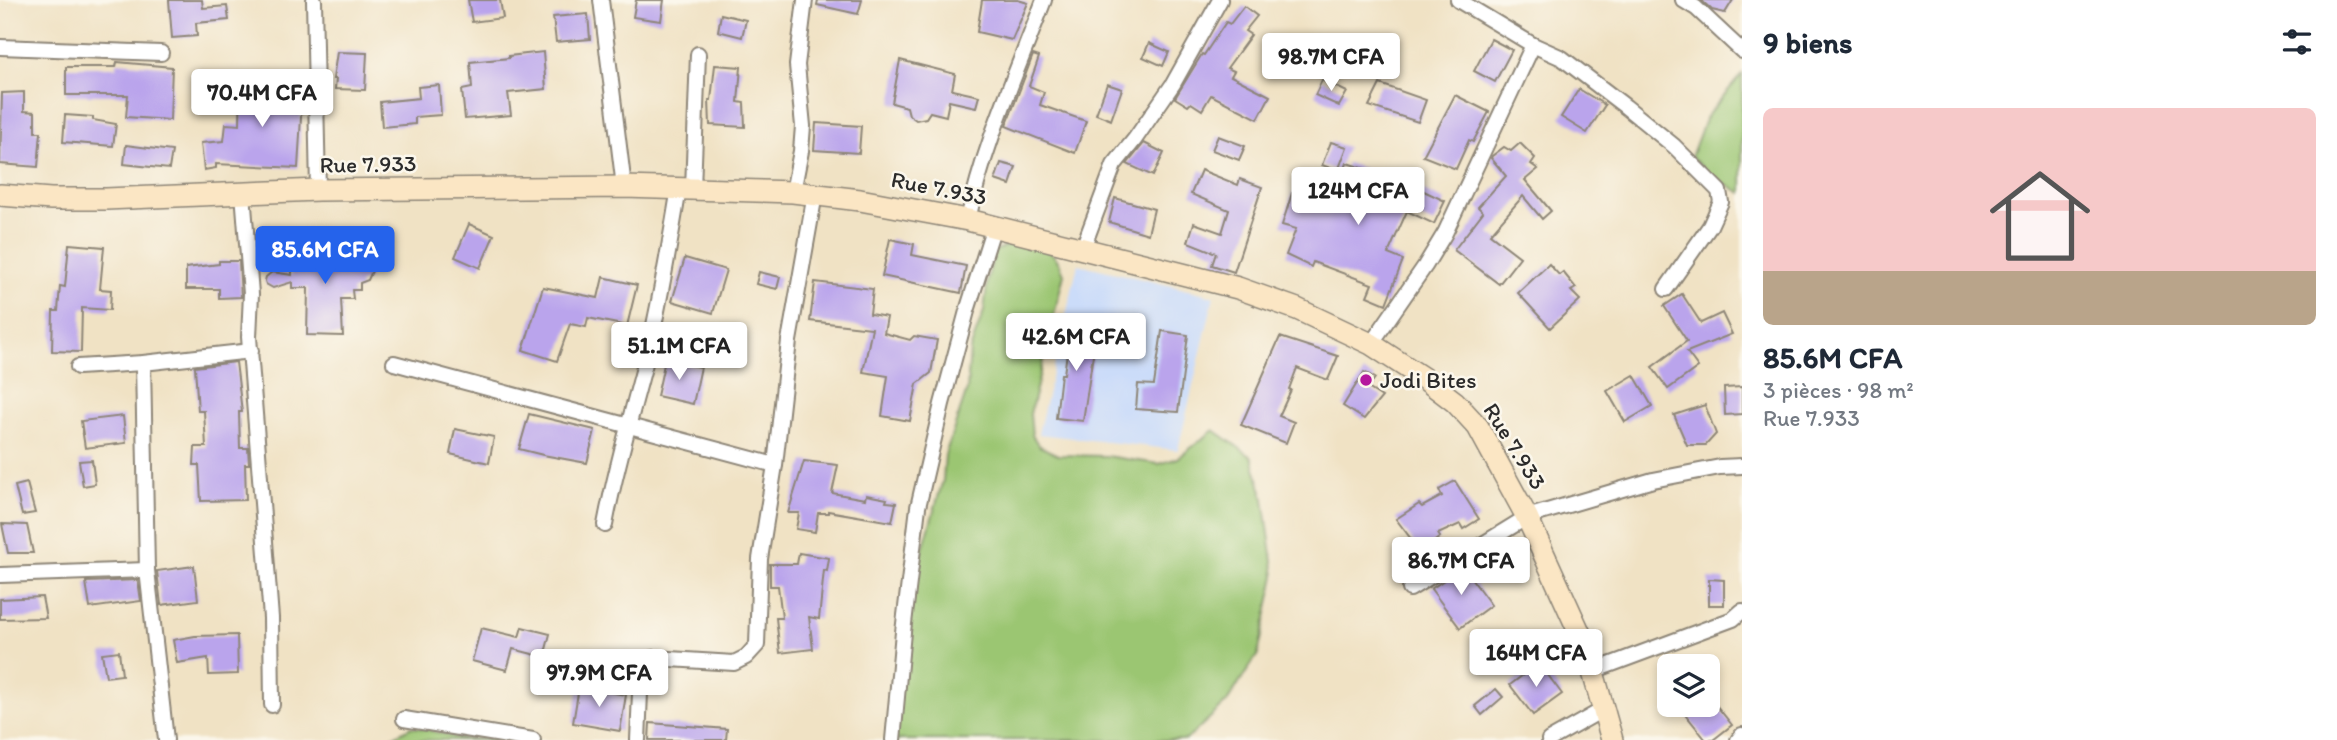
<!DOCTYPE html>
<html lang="fr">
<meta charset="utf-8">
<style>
body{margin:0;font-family:Itim,sans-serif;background:#f6f6f7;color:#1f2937;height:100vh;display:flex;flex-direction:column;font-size:26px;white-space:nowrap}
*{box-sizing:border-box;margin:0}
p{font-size:23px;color:#747a83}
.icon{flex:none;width:38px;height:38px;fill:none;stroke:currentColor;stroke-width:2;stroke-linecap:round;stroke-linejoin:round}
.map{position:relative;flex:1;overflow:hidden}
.side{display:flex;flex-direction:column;background:#fff;width:595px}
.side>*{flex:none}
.tools{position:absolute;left:1657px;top:654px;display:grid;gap:14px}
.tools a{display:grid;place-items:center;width:63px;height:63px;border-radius:10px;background:#fff;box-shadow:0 4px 10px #0003;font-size:35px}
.price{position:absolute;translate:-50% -60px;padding:0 16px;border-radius:7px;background:#fff;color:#222;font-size:23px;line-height:46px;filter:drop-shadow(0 2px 4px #0008)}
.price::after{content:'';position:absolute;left:50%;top:42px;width:21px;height:16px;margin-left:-10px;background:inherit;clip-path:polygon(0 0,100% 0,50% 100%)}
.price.selected{background:#2563eb;color:#fff}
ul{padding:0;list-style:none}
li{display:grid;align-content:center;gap:14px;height:371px;padding:0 21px}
li span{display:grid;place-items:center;height:217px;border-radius:10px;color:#555}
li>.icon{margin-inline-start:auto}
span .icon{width:126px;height:126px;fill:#fffc;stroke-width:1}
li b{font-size:30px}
h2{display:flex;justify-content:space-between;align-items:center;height:84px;padding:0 21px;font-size:30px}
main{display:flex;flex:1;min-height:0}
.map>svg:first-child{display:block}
</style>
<main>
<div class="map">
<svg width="1742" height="740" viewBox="0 0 1742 740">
<rect width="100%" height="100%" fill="#fbf7ec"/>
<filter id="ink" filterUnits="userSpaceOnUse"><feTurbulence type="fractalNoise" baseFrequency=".0143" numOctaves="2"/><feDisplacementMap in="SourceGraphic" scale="14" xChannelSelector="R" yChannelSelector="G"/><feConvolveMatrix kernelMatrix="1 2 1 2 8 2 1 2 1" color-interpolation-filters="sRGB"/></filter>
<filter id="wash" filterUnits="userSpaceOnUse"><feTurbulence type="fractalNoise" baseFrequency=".00686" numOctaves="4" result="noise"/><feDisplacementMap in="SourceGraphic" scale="28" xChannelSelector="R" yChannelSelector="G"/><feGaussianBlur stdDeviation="1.57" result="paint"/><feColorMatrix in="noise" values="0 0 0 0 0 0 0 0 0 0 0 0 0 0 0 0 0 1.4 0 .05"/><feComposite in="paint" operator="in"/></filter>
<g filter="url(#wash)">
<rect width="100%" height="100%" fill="#f0e2c4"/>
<!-- built -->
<polygon fill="#cbdcf9" points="1078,264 1214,296 1178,450 1038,434"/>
<!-- green -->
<g fill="#9bc672" stroke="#63784e" stroke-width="2">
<polygon points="1742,74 1742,193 1712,176 1691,157 1706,117"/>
<path d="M 1013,243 C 1040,246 1054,245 1064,274 L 1030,414 L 1032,435 L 1039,446 L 1058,455 L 1106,456 L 1159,464 L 1178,458 L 1214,430 L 1252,457 L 1264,499 L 1275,576 L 1258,654 L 1227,702 L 1186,740 L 886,740 L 917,569 L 943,480 L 945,455 L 967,390 L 970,350 L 984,311 L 988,277 L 995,251 Z"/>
<path d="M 411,727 C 428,728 443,735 461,738 C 474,740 486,736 500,740 L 387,740 Z"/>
</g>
<g id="blocks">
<!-- building -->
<g fill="#baa4ec">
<polygon points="169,0 202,0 203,8 227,6 229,20 196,23 197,36 172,38"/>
<polygon points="468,0 500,0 503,18 472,22"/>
<polygon points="636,0 664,0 661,21 633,17"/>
<polygon points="818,0 862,0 858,14 817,5"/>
<polygon points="982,0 1018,0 1028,3 1012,40 977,32"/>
<polygon points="1701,0 1733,0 1725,13 1712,10"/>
<polygon points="1244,6 1257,16 1245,31 1251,35 1227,68 1234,71 1231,76 1270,96 1258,119 1211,95 1202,110 1191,103 1188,106 1175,98 1202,54 1204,55 1226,22 1230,24"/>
<polygon points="588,14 590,39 556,42 553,17"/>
<polygon points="721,14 746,20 742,37 718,31"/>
<polygon points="1491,39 1512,50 1495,82 1474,71"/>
<polygon points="1149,43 1169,52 1163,66 1143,57"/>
<polygon points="1366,45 1386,52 1378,73 1357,66"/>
<polygon points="337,52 367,53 365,90 335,89 336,79 333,79"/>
<polygon points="543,52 546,89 508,93 511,115 465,119 462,90 472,88 470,62 509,58 509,56"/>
<polygon points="1033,55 1039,57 1029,86 1044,92 1040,105 1086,121 1075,153 1006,126"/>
<polygon points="900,60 955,74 952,90 979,96 976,107 949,101 946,116 930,112 926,118 916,120 909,115 907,107 892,103"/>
<polygon points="117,62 172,67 170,120 126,117 128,95 66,95 66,67 116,67"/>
<polygon points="715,65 741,67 738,102 744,103 745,127 710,125 709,100 711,100"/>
<polygon points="241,80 255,80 255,82 303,83 298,168 216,164 216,168 204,170 201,143 224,141 226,124 240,125"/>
<polygon points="1322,80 1347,92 1339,106 1315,95"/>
<polygon points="1107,84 1122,89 1111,120 1096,114"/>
<polygon points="1380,84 1426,100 1418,122 1369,106"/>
<polygon points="439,85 441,115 415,117 415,124 382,127 380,102 419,98 418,87"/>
<polygon points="1579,89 1605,105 1587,133 1561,117"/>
<polygon points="24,92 24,111 35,112 35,132 41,132 38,167 0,164 2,93"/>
<polygon points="1455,95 1489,112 1473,142 1469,140 1456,169 1423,156"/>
<polygon points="65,115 93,117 93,120 116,124 113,146 63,142"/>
<polygon points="816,123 861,126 859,153 814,150"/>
<polygon points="1218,136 1245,146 1239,160 1212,150"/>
<polygon points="1331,142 1347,147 1338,171 1322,165"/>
<polygon points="1144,143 1164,153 1153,176 1127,164"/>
<polygon points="1520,143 1535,158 1531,164 1538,169 1525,180 1551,211 1542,219 1523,196 1490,234 1520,257 1499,284 1454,250 1483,212 1478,207 1506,176 1491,158 1492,156 1504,147 1511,151"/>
<polygon points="126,145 172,151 169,169 124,164"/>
<polygon points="1001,163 1016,167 1010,185 995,180"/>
<polygon points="1347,163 1396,179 1396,181 1408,187 1409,184 1445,201 1434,224 1407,211 1388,254 1403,260 1386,304 1367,296 1372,284 1313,262 1311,267 1286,255 1296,229 1282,225 1292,193 1333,206"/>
<polygon points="1201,170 1238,185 1240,179 1262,187 1234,272 1212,265 1216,253 1188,242 1194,223 1222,233 1229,210 1191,194"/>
<polygon points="1115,198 1154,209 1148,234 1109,222"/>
<polygon points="469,224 494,235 480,268 455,257"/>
<polygon points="890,239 914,244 912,255 966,266 961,293 882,276"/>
<polygon points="69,244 104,247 100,289 111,290 110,310 82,308 81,352 52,351 53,311 58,311 60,286 65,287"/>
<polygon points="323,245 331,249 335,257 360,257 369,262 372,271 368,280 360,283 360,290 352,290 353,299 341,299 343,336 307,335 308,288 292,288 292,282 273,288 266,284 265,281 266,277 272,272 292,275 292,256 310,256 313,249"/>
<polygon points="685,258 726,270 713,313 672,301"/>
<polygon points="219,261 239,261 241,297 219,298 219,289 186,289 186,268 219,264"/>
<polygon points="1549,264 1559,275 1563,272 1576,288 1571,291 1580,300 1550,328 1518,293"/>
<polygon points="759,272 780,277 777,289 756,284"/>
<polygon points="603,277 637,285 627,326 588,318 586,327 570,324 557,361 523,350 543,287 598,298"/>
<polygon points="815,282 873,289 870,314 887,317 884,333 910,340 914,336 937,340 931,373 917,384 910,421 882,416 888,376 863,372 872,328 810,321"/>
<polygon points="1682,294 1701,323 1722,313 1732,334 1687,352 1698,367 1668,389 1652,367 1687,341 1664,306"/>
<polygon points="1071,324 1097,328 1083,421 1056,418 1061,374 1064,374"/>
<polygon points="1162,331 1188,335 1178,412 1136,409 1138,384 1154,385"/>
<polygon points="1280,337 1338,356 1328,380 1297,368 1289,389 1291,390 1279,416 1294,422 1286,443 1241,425"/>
<polygon points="665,360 701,367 693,404 657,396"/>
<polygon points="236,362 242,412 239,412 240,448 248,448 249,464 245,464 246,500 201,501 199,465 194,465 195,447 206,447 204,411 198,411 195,367"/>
<polygon points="1364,372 1375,378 1368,388 1382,397 1364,419 1343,406"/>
<polygon points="1634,375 1652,406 1625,422 1607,391"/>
<polygon points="1742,387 1742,414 1725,415 1724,388"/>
<polygon points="1705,405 1716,434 1706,445 1687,445 1674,415"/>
<polygon points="529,414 595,430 587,463 543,455 519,449"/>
<polygon points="123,416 126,443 85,448 81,421"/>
<polygon points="455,429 494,437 489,463 450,454"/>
<polygon points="92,460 95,484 83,486 79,461"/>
<polygon points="804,461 838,465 832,493 865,499 866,495 887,499 886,502 896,503 892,522 828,511 828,513 818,513 815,532 796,529 799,513 788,513"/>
<polygon points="1455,481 1479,519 1463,529 1460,524 1438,534 1440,537 1421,552 1396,519 1419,504 1422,507 1442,496 1439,490"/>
<polygon points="27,483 35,513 22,515 15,486"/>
<polygon points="2,524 27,525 33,553 8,553"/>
<polygon points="799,553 829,558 827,571 824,570 819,619 809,617 813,649 780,653 776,618 782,618 778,586 770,586 770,564 797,564"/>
<polygon points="194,566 198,600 161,605 157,571"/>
<polygon points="1463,567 1491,605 1460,628 1431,589"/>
<polygon points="1709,579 1724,580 1724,605 1709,605"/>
<polygon points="138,580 141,601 90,608 86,582"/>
<polygon points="42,597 46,618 0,619 0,599"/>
<polygon points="522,627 550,634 544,657 513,649 507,670 472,661 481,628 519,637"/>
<polygon points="237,635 238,674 209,675 208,658 177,663 173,640 195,636"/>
<polygon points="119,651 122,675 106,677 102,653"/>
<polygon points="1539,663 1562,694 1533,715 1510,685"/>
<polygon points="579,687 626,695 620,731 573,723"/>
<polygon points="1496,689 1503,697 1482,715 1475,706"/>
<polygon points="1678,705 1716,705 1732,725 1713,740 1706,740"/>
<polygon points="650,723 727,729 726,740 649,740"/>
</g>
</g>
</g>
<g filter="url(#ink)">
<use href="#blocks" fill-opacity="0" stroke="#8e8678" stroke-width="2"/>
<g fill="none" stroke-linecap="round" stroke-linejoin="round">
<defs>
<g id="street">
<polyline points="314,0 318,190"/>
<polyline points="601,0 624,187"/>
<polyline points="1683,0 1696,8 1742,51"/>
<polyline points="1533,45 1562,58 1626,107 1674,146 1719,191 1721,202 1710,226 1666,289"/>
<polyline points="0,47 161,53"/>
<polyline points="693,189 698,54"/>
<polyline points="793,192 801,151 803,126 797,65 805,0"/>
<polyline points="243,193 251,294 249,337 271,618 272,705"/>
<path d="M 968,220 C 984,144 1017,72 1044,0"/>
<polyline points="1083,248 1114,165 1135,139 1173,84 1220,0"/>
<polyline points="1371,344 1425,266 1445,233 1533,45 1458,0"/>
<polyline points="143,363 147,570 166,740"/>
<polyline points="394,363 775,465"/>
<polyline points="78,367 143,363 251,351"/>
<path d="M 605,525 C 616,466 633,410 648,352 C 661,298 670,243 679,188"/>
<polyline points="0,575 147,570"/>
<polyline points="1410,589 1527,517 1653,480 1720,467 1742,466"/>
<polyline points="1593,671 1733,619 1742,611"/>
<polyline points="404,719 533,740"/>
<polyline points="638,740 641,669 646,661 654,658 734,663 746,657 757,645 760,559 775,465 789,341 815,194"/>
<polyline points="893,740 903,632 918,507 942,404 967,311 994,226"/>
<polyline points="1549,740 1604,709"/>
<polyline points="1738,740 1742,735"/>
</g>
<polyline id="secondary" points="0,195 51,199 106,199 318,190 624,187 793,192 860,200 968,220 1238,288 1297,309 1371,344 1426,380 1455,402 1478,427 1527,517 1586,647 1612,740"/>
</defs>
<!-- street casing -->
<use href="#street" stroke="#8e8678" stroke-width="18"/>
<!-- secondary casing -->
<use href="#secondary" stroke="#8e8678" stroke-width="24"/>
<!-- street -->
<use href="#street" stroke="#fff" stroke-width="14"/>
<!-- secondary -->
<use href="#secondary" stroke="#fbe6c4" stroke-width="21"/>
</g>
</g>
<!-- markers -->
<circle fill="#b5179e" stroke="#fbf7ec" stroke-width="2.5" cx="1366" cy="380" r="7"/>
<g text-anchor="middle" stroke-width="5" stroke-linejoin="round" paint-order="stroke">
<!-- street labels -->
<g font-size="23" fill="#2b2b2b" stroke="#fbf7ec">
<text transform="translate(368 164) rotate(-1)" y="8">Rue 7.933</text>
<text transform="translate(939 188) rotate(11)" y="8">Rue 7.933</text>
<text transform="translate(1515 446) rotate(58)" y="8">Rue 7.933</text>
</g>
<!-- poi labels -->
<g font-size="23" fill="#2b2b2b" stroke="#fbf7ec" text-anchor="start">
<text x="1380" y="388">Jodi Bites</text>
</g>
</g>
</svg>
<div class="tools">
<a><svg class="icon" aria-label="layers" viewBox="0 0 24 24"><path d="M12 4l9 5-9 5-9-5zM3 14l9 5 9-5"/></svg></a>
</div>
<b class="price" style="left:1331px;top:93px">98.7M CFA</b>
<b class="price" style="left:262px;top:129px">70.4M CFA</b>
<b class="price" style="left:1358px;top:227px">124M CFA</b>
<b class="price selected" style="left:325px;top:286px">85.6M CFA</b>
<b class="price" style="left:1076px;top:373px">42.6M CFA</b>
<b class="price" style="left:679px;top:382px">51.1M CFA</b>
<b class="price" style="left:1461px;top:597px">86.7M CFA</b>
<b class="price" style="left:1536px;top:689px">164M CFA</b>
<b class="price" style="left:599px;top:709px">97.9M CFA</b>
</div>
<section class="side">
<h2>9 biens<svg class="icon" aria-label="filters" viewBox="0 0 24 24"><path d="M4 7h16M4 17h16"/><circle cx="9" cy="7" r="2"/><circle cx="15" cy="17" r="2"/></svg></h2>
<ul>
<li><span style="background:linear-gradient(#f6c9c9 75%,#b9a48a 0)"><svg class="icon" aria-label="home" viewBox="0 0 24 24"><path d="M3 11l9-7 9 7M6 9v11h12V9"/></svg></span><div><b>85.6M CFA</b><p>3 pièces · 98 m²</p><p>Rue 7.933</p></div></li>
</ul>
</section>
</main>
